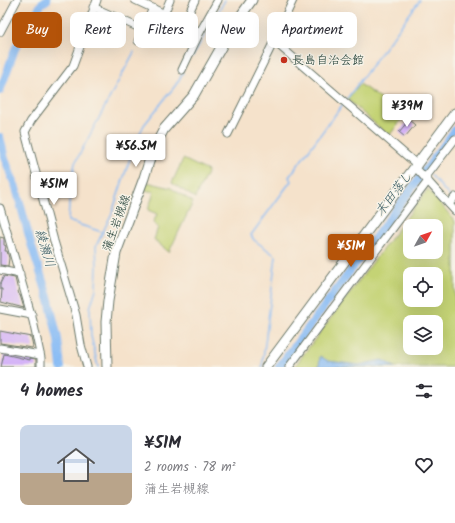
<!DOCTYPE html>
<meta charset="utf-8">
<style>
body{margin:0;font-family:Kalam,"Klee One",sans-serif;background:#f7f7f7;color:#2b2b33;height:100vh;display:flex;flex-direction:column;font-size:15px;white-space:nowrap}
*{box-sizing:border-box;margin:0}
p{font-size:13px;color:#7c7c81}
.icon{flex:none;width:22px;height:22px;fill:none;stroke:currentColor;stroke-width:2;stroke-linecap:round;stroke-linejoin:round}
.map{position:relative;height:367px;overflow:hidden}
.side{display:flex;flex-direction:column;background:#fff;flex:1}
.side>*{flex:none}
.top-card{position:absolute;left:12px;top:12px;width:431px;height:36px;display:flex;gap:8px}
.needle{width:26px;rotate:50deg}
.controls{position:absolute;left:403px;top:219px;display:grid;gap:8px}
.controls a{display:grid;place-items:center;width:40px;height:40px;border-radius:8px;background:#fff;box-shadow:0 4px 16px #0002;font-size:20px}
.price{position:absolute;translate:-50% -34px;padding:0 9px;border-radius:4px;background:#fff;color:#222;font-size:13px;line-height:26px;filter:drop-shadow(0 1px 2px #0008)}
.price::after{content:'';position:absolute;left:50%;top:24px;width:12px;height:9px;margin-left:-6px;background:inherit;clip-path:polygon(0 0,100% 0,50% 100%)}
.price.selected{background:#b45309;color:#fff}
ul{padding:0;list-style:none}
li{display:flex;align-items:center;gap:12px;height:100px;padding:0 20px}
li+li{border-top:1px solid #e1e1e2}
li span{display:grid;place-items:center;flex:none;width:112px;height:80px;border-radius:8px;color:#555}
li>.icon{margin-inline-start:auto}
span .icon{width:48px;height:48px;fill:#fffc;stroke-width:1}
li b{font-size:17px}
h2{display:flex;justify-content:space-between;align-items:center;height:48px;padding:0 20px;font-size:17px}
.tag{padding:0 14px;border-radius:8px;background:#fff;box-shadow:0 4px 16px #0002;font-size:14px;line-height:36px}
.tag.selected{background:#b45309;color:#fff}
.map>svg:first-child{display:block}
</style>
<div class="map">
<svg width="455" height="367" viewBox="0 0 455 367">
<rect width="100%" height="100%" fill="#f7f3e8"/>
<filter id="ink" filterUnits="userSpaceOnUse"><feTurbulence type="fractalNoise" baseFrequency=".025" numOctaves="2"/><feDisplacementMap in="SourceGraphic" scale="8" xChannelSelector="R" yChannelSelector="G"/><feConvolveMatrix kernelMatrix="1 2 1 2 8 2 1 2 1" color-interpolation-filters="sRGB"/></filter>
<filter id="wash" filterUnits="userSpaceOnUse"><feTurbulence type="fractalNoise" baseFrequency=".012" numOctaves="4" result="noise"/><feDisplacementMap in="SourceGraphic" scale="16" xChannelSelector="R" yChannelSelector="G"/><feGaussianBlur stdDeviation="0.9" result="paint"/><feColorMatrix in="noise" values="0 0 0 0 0 0 0 0 0 0 0 0 0 0 0 0 0 1.4 0 .05"/><feComposite in="paint" operator="in"/></filter>
<g filter="url(#wash)">
<rect width="100%" height="100%" fill="#f5e2cb"/>
<!-- green -->
<g fill="#c4d375" stroke="#728854" fill-rule="evenodd">
<polygon points="360,84 404,116 389,136 347,99"/>
<polygon points="183,159 208,171 195,198 172,183"/>
<polygon points="147,182 171,188 193,202 169,252 154,240 158,227 153,223 157,214 148,210 154,192 144,190"/>
<path d="M 428,189 L 455,221 L 455,367 L 294,367 ZM 410,226 L 436,226 L 436,252 L 410,252 ZM 410,274 L 436,274 L 436,300 L 410,300 ZM 410,322 L 436,322 L 436,348 L 410,348 Z"/>
</g>
<!-- water -->
<polygon fill="#87bbf5" stroke="#537c94" points="320,356 328,361 359,365 382,360 395,367 319,367"/>
<g fill="none" stroke-linecap="round" stroke-linejoin="round">
<!-- stream -->
<g stroke="#87bbf5" stroke-width="1.5">
<polyline points="192,57 225,0"/>
<polyline points="346,100 420,0"/>
<polyline points="431,175 451,198"/>
<polyline points="102,232 68,221 70,191 75,163 134,52"/>
<polyline points="98,367 91,336 90,308 96,289 97,266 96,246 112,213 135,143 144,125 175,86 183,73"/>
<polyline points="262,367 276,256 254,240 251,235 291,181 289,177 343,104"/>
</g>
<!-- river -->
<g stroke="#87bbf5" stroke-width="8">
<polyline points="0,91 15,49 42,3 47,0"/>
<polyline points="0,137 5,159 16,188 31,244 49,300 58,339 61,367"/>
<polyline points="279,367 455,130"/>
</g>
</g>
<g id="blocks">
<!-- building -->
<g fill="#d4b2f7">
<polygon points="409,120 415,125 405,137 399,132"/>
<polygon points="0,237 4,238 4,245 6,246 5,251 7,251 9,258 8,266 0,265"/>
<polygon points="4,276 15,278 19,295 20,295 24,308 1,302 2,289 0,289 0,284"/>
<polygon points="0,331 31,337 33,346 32,348 0,343"/>
<polygon points="4,354 30,360 30,358 36,359 36,367 1,367"/>
</g>
</g>
</g>
<g filter="url(#ink)">
<use href="#blocks" fill-opacity="0" stroke="#6a7769" stroke-width="1"/>
<g fill="none" stroke-linecap="round" stroke-linejoin="round">
<defs>
<g id="minor">
<polyline points="135,0 184,23 200,32"/>
<polyline points="93,7 164,39 173,18"/>
<polyline points="164,14 170,0"/>
<polyline points="184,23 195,0"/>
<polyline points="0,32 17,0"/>
<polyline points="138,41 153,8"/>
<polyline points="274,41 414,162 415,167 455,211"/>
<polyline points="182,70 200,32 218,0"/>
<polyline points="228,134 274,41 293,0"/>
<polyline points="425,178 455,139"/>
<polyline points="449,204 455,197"/>
<polyline points="0,208 33,321 41,358 41,367"/>
<polyline points="0,270 20,274"/>
<polyline points="0,309 32,315"/>
<polyline points="0,348 40,355"/>
<polyline points="87,367 81,345 76,315 54,241 25,132 31,121 73,66 97,0"/>
<polyline points="289,367 428,181"/>
</g>
<g id="major">
<polyline points="107,367 106,322 108,301 116,253 144,178 152,152 164,129 194,95 232,28 252,0"/>
<polyline points="266,367 455,113"/>
</g>
</defs>
<!-- minor casing -->
<use href="#minor" stroke="#6a7769" stroke-width="9"/>
<!-- major casing -->
<use href="#major" stroke="#6a7769" stroke-width="11"/>
<!-- minor -->
<use href="#minor" stroke="#fff" stroke-width="7"/>
<!-- major -->
<use href="#major" stroke="#fff" stroke-width="9"/>
</g>
</g>
<!-- markers -->
<circle fill="#c8321e" stroke="#f7f3e8" stroke-width="1.5" cx="284" cy="60" r="4"/>
<g text-anchor="middle" stroke-width="3" stroke-linejoin="round" paint-order="stroke">
<!-- poi labels -->
<g font-size="12" fill="#1f3d34" stroke="#f7f3e8" text-anchor="start">
<text x="292" y="64">長島自治会館</text>
</g>
<!-- street labels -->
<g font-size="12" fill="#1f3d34" stroke="#f7f3e8">
<text transform="translate(116 223) rotate(-70)" y="4">蒲生岩槻線</text>
</g>
<!-- water labels -->
<g font-size="13" font-style="italic" fill="#395c64" stroke="#f7f3e8">
<text transform="translate(393 193) rotate(-53)" y="5">末田落し</text>
<text transform="translate(46 248) rotate(73)" y="5">綾瀬川</text>
</g>
</g>
</svg>
<div class="controls">
<a><svg class="needle" viewBox="-14 -14 28 28"><path d="M0-13l5 13h-10z" fill="#e53935"/><path d="M0 13l5-13h-10z" fill="#7c7c81"/></svg></a>
<a><svg class="icon" aria-label="locate" viewBox="0 0 24 24"><circle cx="12" cy="12" r="6"/><path d="M12 2v4M12 18v4M2 12h4M18 12h4"/></svg></a>
<a><svg class="icon" aria-label="layers" viewBox="0 0 24 24"><path d="M12 4l9 5-9 5-9-5zM3 14l9 5 9-5"/></svg></a>
</div>
<b class="price" style="left:407px;top:128px">¥39M</b>
<b class="price" style="left:136px;top:168px">¥56.5M</b>
<b class="price" style="left:54px;top:206px">¥51M</b>
<b class="price selected" style="left:351px;top:268px">¥51M</b>
<div class="top-card">
<a class="tag selected">Buy</a>
<a class="tag">Rent</a>
<a class="tag">Filters</a>
<a class="tag">New</a>
<a class="tag">Apartment</a>
</div>
</div>
<section class="side">
<h2>4 homes<svg class="icon" aria-label="filters" viewBox="0 0 24 24"><path d="M4 7h16M4 17h16"/><circle cx="9" cy="7" r="2"/><circle cx="15" cy="17" r="2"/></svg></h2>
<ul>
<li><span style="background:linear-gradient(#c9d6e8 60%,#b9a48a 0)"><svg class="icon" aria-label="home" viewBox="0 0 24 24"><path d="M3 11l9-7 9 7M6 9v11h12V9"/></svg></span><div><b>¥51M</b><p>2 rooms · 78 m²</p><p>蒲生岩槻線</p></div><svg class="icon" aria-label="heart" viewBox="0 0 24 24"><path d="M12 20l-8-8c-3-5 5-10 8-4 3-6 11-1 8 4z"/></svg></li>
</ul>
</section>
